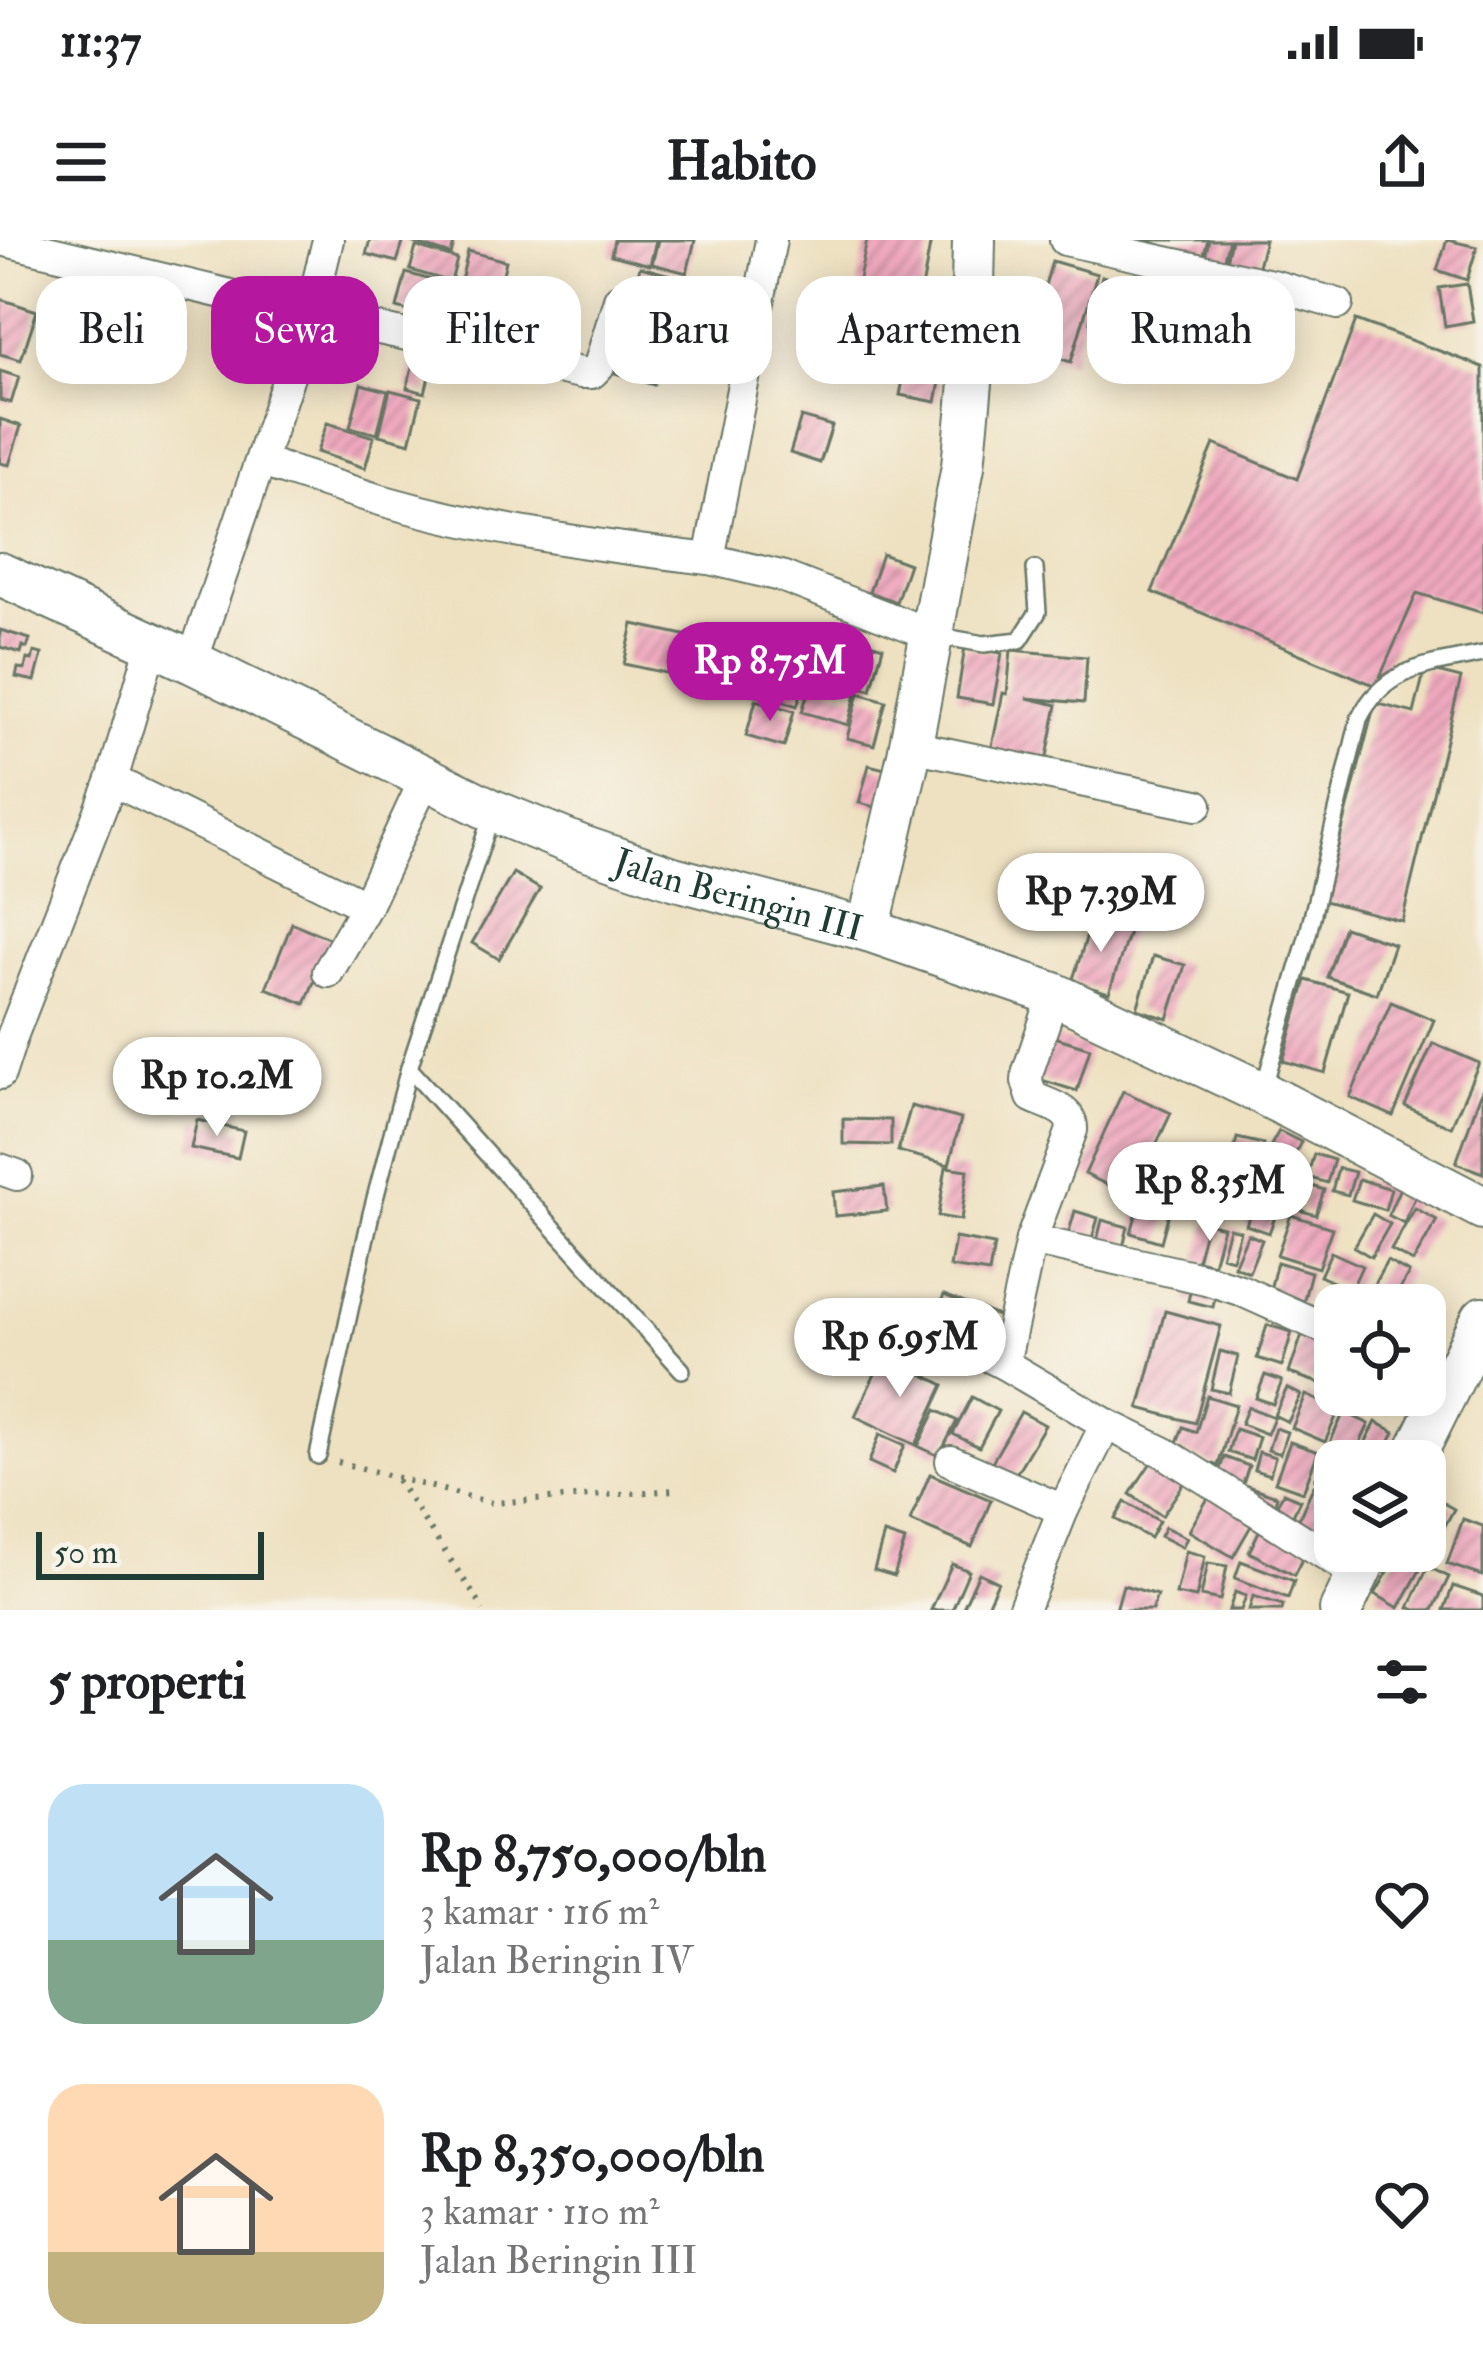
<!DOCTYPE html>
<html lang="id">
<meta charset="utf-8">
<style>
body{margin:0;font-family:"IM FELL Double Pica",serif;background:#f6f6f6;color:#202124;height:100vh;display:flex;flex-direction:column;font-size:45px;white-space:nowrap}
*{box-sizing:border-box;margin:0}
p{font-size:39px;color:#757577}
.icon{flex:none;width:66px;height:66px;fill:none;stroke:currentColor;stroke-width:2;stroke-linecap:round;stroke-linejoin:round}
.map{position:relative;height:1370px;overflow:hidden}
.details{display:flex;flex-direction:column;background:#fff;flex:1}
.details>*{flex:none}
.guide{position:absolute;left:36px;top:36px;width:1413px;height:108px;display:flex;gap:24px}
.buttons{position:absolute;left:1314px;top:1044px;display:grid;gap:24px}
.buttons a{display:grid;place-items:center;width:132px;height:132px;border-radius:24px;background:#fff;box-shadow:0 6px 30px #0003;font-size:60px}
.scale{position:absolute;left:36px;bottom:30px;width:228px;box-sizing:border-box;padding-left:12px;border:6px solid #1f3d34;border-top:0;font-size:33px;line-height:42px;white-space:nowrap;color:#1f3d34;-webkit-text-stroke:9px #f7f3e8;paint-order:stroke}
.price{position:absolute;translate:-50% -102px;padding:0 27px;border-radius:42px;background:#fff;color:#222;font-size:39px;line-height:78px;filter:drop-shadow(0 3px 6px #0008)}
.price::after{content:'';position:absolute;left:50%;top:72px;width:36px;height:27px;margin-left:-18px;background:inherit;clip-path:polygon(0 0,100% 0,50% 100%)}
.price.active{background:#b5179e;color:#fff}
ul{padding:0;list-style:none}
li{display:flex;align-items:center;gap:36px;height:300px;padding:0 48px}
li span{display:grid;place-items:center;flex:none;width:336px;height:240px;border-radius:36px;color:#555}
li>.icon{margin-inline-start:auto}
span .icon{width:144px;height:144px;fill:#fffc;stroke-width:1}
li b{font-size:51px}
h2{display:flex;justify-content:space-between;align-items:center;height:144px;padding:0 48px;font-size:51px}
.chip{padding:0 42px;border-radius:36px;background:#fff;box-shadow:0 6px 30px #0003;font-size:42px;line-height:108px}
.chip.active{background:#b5179e;color:#fff}
.status{display:flex;justify-content:space-between;align-items:center;height:84px;padding:0 60px;background:#fff;direction:ltr}
.status svg{height:33px;fill:currentColor}
header{display:flex;justify-content:space-between;align-items:center;height:156px;padding:0 48px;background:#fff;font-size:54px;font-weight:700}
.map>svg:first-child{display:block}
</style>
<div class="status"><b>11:37</b><svg viewBox="0 0 49 12"><path d="M0 12V9h3v3zM5 12V6h3v6zM10 12V3h3v9zM15 12V0h3v12zM26 1h20v11H26zM47 4h2v5h-2z"/></svg></div>
<header><svg class="icon" aria-label="menu" viewBox="0 0 24 24"><path d="M4 6h16M4 12h16M4 18h16"/></svg>Habito<svg class="icon" aria-label="share" viewBox="0 0 24 24"><path d="M12 15V3M7 8l5-5 5 5M5 13v7h14v-7"/></svg></header>
<div class="map">
<svg width="1483" height="1370" viewBox="0 0 1483 1370">
<defs>
<pattern id="building-hatch" width="6" height="6" patternUnits="userSpaceOnUse" patternTransform="scale(3)"><rect width="6" height="6" fill="#f0a9bf"/><path d="M-1 1l2-2M0 6l6-6M5 7l2-2" fill="none" stroke="#c28b9c"/></pattern>
</defs>
<rect width="100%" height="100%" fill="#f7f3e8"/>
<filter id="ink" filterUnits="userSpaceOnUse"><feTurbulence type="fractalNoise" baseFrequency=".00833" numOctaves="2"/><feDisplacementMap in="SourceGraphic" scale="24" xChannelSelector="R" yChannelSelector="G"/><feConvolveMatrix kernelMatrix="1 2 1 2 8 2 1 2 1" color-interpolation-filters="sRGB"/></filter>
<filter id="wash" filterUnits="userSpaceOnUse"><feTurbulence type="fractalNoise" baseFrequency=".004" numOctaves="4" result="noise"/><feDisplacementMap in="SourceGraphic" scale="48" xChannelSelector="R" yChannelSelector="G"/><feGaussianBlur stdDeviation="2.7" result="paint"/><feColorMatrix in="noise" values="0 0 0 0 0 0 0 0 0 0 0 0 0 0 0 0 0 1.4 0 .05"/><feComposite in="paint" operator="in"/></filter>
<g filter="url(#wash)">
<rect width="100%" height="100%" fill="#eee1c1"/>
<g id="blocks">
<!-- building -->
<g fill="url(#building-hatch)">
<polygon points="370,0 404,0 397,22 366,14"/>
<polygon points="405,0 455,0 451,15"/>
<polygon points="614,0 656,0 650,25 611,15"/>
<polygon points="658,0 695,0 687,33 652,24"/>
<polygon points="867,0 931,0 915,86 852,73"/>
<polygon points="1143,0 1208,0 1203,18"/>
<polygon points="1209,0 1229,0 1223,22 1205,17"/>
<polygon points="1231,0 1265,0 1256,33 1225,25"/>
<polygon points="1447,0 1477,7 1467,40 1437,30"/>
<polygon points="416,7 457,19 451,42 410,30"/>
<polygon points="468,11 506,21 498,55 460,45"/>
<polygon points="1052,21 1097,34 1071,122 1027,109"/>
<polygon points="640,27 686,39 680,62 634,50"/>
<polygon points="406,33 446,44 436,79 397,68"/>
<polygon points="1102,36 1119,41 1107,87 1090,82"/>
<polygon points="1467,44 1473,81 1445,86 1439,48"/>
<polygon points="0,59 37,71 21,120 0,114"/>
<polygon points="837,74 893,86 885,125 828,112"/>
<polygon points="1356,80 1483,127 1483,373 1417,353 1376,446 1152,352 1214,204 1297,239"/>
<polygon points="904,87 936,95 926,137 894,130"/>
<polygon points="624,103 663,115 654,145 615,133"/>
<polygon points="417,107 435,111 425,153 407,148"/>
<polygon points="0,131 19,137 11,163 0,160"/>
<polygon points="904,135 940,142 936,162 900,155"/>
<polygon points="361,144 388,151 377,194 350,187"/>
<polygon points="390,150 421,158 410,203 379,195"/>
<polygon points="801,177 832,186 820,223 790,213"/>
<polygon points="0,179 21,186 9,225 0,223"/>
<polygon points="327,183 374,197 365,228 317,212"/>
<polygon points="882,314 909,324 896,362 869,352"/>
<polygon points="633,384 698,398 689,438 624,424"/>
<polygon points="0,390 30,399 27,408 23,406 21,413 0,407"/>
<polygon points="709,398 783,419 771,459 698,438"/>
<polygon points="864,401 883,407 871,450 852,444"/>
<polygon points="965,407 1002,413 993,464 957,458"/>
<polygon points="1011,410 1087,417 1084,463 1027,458 1057,465 1046,522 991,511 1003,453 1007,454"/>
<polygon points="34,412 42,414 35,441 16,437 18,428 25,429 27,419 32,420"/>
<polygon points="791,420 810,427 797,466 778,459"/>
<polygon points="1425,429 1461,438 1402,681 1324,661 1375,463 1414,473"/>
<polygon points="811,442 856,455 848,485 802,472"/>
<polygon points="859,453 886,461 874,505 847,498"/>
<polygon points="756,460 794,471 784,507 746,496"/>
<polygon points="869,525 889,530 879,568 859,563"/>
<polygon points="513,633 540,649 499,719 472,703"/>
<polygon points="1093,677 1130,689 1109,753 1072,742"/>
<polygon points="292,683 331,699 305,764 266,748"/>
<polygon points="1344,687 1394,704 1377,754 1327,737"/>
<polygon points="1153,716 1185,725 1168,779 1137,769"/>
<polygon points="1306,740 1348,752 1325,833 1283,821"/>
<polygon points="1391,762 1434,780 1393,876 1350,857"/>
<polygon points="1048,795 1090,808 1077,851 1035,838"/>
<polygon points="1433,803 1479,823 1451,887 1405,866"/>
<polygon points="1482,850 1483,850 1483,933 1456,923"/>
<polygon points="1123,851 1171,873 1132,957 1085,934"/>
<polygon points="911,866 961,879 949,925 898,911"/>
<polygon points="843,879 891,880 891,905 843,904"/>
<polygon points="197,880 244,891 238,918 191,908"/>
<polygon points="1279,891 1301,902 1294,916 1271,905"/>
<polygon points="1237,898 1263,904 1258,929 1231,923"/>
<polygon points="1314,914 1334,920 1327,943 1307,937"/>
<polygon points="1270,919 1293,928 1269,993 1246,985"/>
<polygon points="946,927 968,930 961,980 938,976"/>
<polygon points="1338,928 1355,932 1348,955 1332,951"/>
<polygon points="1231,929 1256,933 1251,959 1227,954"/>
<polygon points="1359,939 1391,949 1385,970 1352,960"/>
<polygon points="1309,945 1324,950 1316,975 1302,971"/>
<polygon points="884,946 887,971 835,976 833,952"/>
<polygon points="1400,948 1416,955 1404,983 1388,975"/>
<polygon points="1143,950 1173,958 1161,1002 1131,993"/>
<polygon points="1415,968 1437,980 1413,1022 1391,1010"/>
<polygon points="1075,971 1098,978 1089,1009 1066,1002"/>
<polygon points="1373,974 1390,984 1371,1017 1354,1007"/>
<polygon points="1291,975 1332,988 1318,1028 1277,1015"/>
<polygon points="1102,980 1128,987 1121,1015 1095,1009"/>
<polygon points="1207,983 1223,987 1213,1024 1197,1020"/>
<polygon points="1229,988 1240,991 1232,1019 1221,1016"/>
<polygon points="1248,994 1262,1000 1249,1032 1234,1026"/>
<polygon points="955,998 994,1005 989,1033 950,1027"/>
<polygon points="1331,1012 1362,1026 1351,1050 1320,1036"/>
<polygon points="1387,1021 1409,1033 1391,1065 1385,1065 1368,1055"/>
<polygon points="1277,1022 1311,1032 1303,1063 1269,1054"/>
<polygon points="1193,1040 1217,1046 1213,1067 1188,1061"/>
<polygon points="944,1055 1003,1078 992,1105 933,1082"/>
<polygon points="1165,1071 1221,1086 1195,1183 1139,1168"/>
<polygon points="1306,1083 1335,1096 1319,1143 1289,1133"/>
<polygon points="1267,1085 1292,1092 1282,1126 1257,1118"/>
<polygon points="1220,1111 1238,1116 1229,1153 1211,1149"/>
<polygon points="1334,1113 1335,1155 1338,1155 1336,1160 1320,1154"/>
<polygon points="884,1115 944,1145 916,1205 855,1176"/>
<polygon points="1265,1135 1282,1141 1273,1164 1256,1158"/>
<polygon points="1287,1148 1301,1155 1288,1182 1274,1175"/>
<polygon points="1306,1155 1339,1170 1325,1202 1292,1188"/>
<polygon points="1344,1155 1361,1155 1356,1168 1342,1162"/>
<polygon points="1365,1155 1398,1155 1387,1174 1363,1160"/>
<polygon points="1207,1156 1236,1165 1218,1226 1174,1210 1183,1187 1196,1192"/>
<polygon points="972,1157 998,1171 979,1207 953,1194"/>
<polygon points="1248,1167 1274,1177 1267,1194 1241,1184"/>
<polygon points="936,1170 957,1181 939,1216 918,1206"/>
<polygon points="1021,1172 1045,1185 1011,1242 988,1229"/>
<polygon points="1344,1172 1369,1184 1352,1221 1327,1209"/>
<polygon points="1376,1182 1395,1192 1380,1221 1356,1221"/>
<polygon points="1275,1188 1287,1192 1280,1214 1268,1210"/>
<polygon points="1235,1189 1259,1197 1252,1220 1228,1212"/>
<polygon points="880,1194 905,1205 893,1233 869,1222"/>
<polygon points="1290,1202 1318,1212 1303,1252 1275,1242"/>
<polygon points="1158,1212 1191,1233 1162,1276 1130,1254"/>
<polygon points="1259,1212 1275,1217 1270,1235 1254,1230"/>
<polygon points="1326,1216 1335,1220 1335,1250 1315,1239"/>
<polygon points="1224,1217 1249,1226 1241,1250 1216,1241"/>
<polygon points="930,1234 991,1260 972,1307 910,1281"/>
<polygon points="1314,1245 1335,1254 1335,1300 1297,1283"/>
<polygon points="1247,1246 1277,1256 1274,1267 1243,1258"/>
<polygon points="1211,1253 1255,1279 1233,1317 1189,1291"/>
<polygon points="1283,1253 1300,1260 1290,1281 1273,1273"/>
<polygon points="1425,1253 1454,1269 1433,1308 1425,1303"/>
<polygon points="1125,1262 1159,1281 1150,1298 1115,1279"/>
<polygon points="1463,1279 1483,1286 1483,1336 1447,1324"/>
<polygon points="1262,1285 1308,1308 1294,1335 1249,1312"/>
<polygon points="1165,1287 1187,1298 1182,1307 1160,1296"/>
<polygon points="884,1294 905,1301 894,1336 874,1330"/>
<polygon points="1186,1311 1205,1316 1196,1358 1176,1354"/>
<polygon points="1400,1311 1408,1311 1425,1321 1399,1368 1375,1354"/>
<polygon points="1241,1321 1294,1341 1288,1358 1235,1338"/>
<polygon points="1208,1323 1227,1326 1220,1360 1201,1356"/>
<polygon points="952,1324 969,1331 952,1370 931,1370"/>
<polygon points="1428,1327 1449,1337 1433,1370 1415,1370 1409,1367"/>
<polygon points="979,1333 998,1342 985,1370 962,1370"/>
<polygon points="1123,1345 1157,1355 1152,1370 1116,1370"/>
<polygon points="1453,1346 1483,1356 1483,1370 1444,1370"/>
<polygon points="1235,1352 1246,1356 1241,1370 1229,1370"/>
<polygon points="1253,1356 1283,1365 1282,1370 1249,1370"/>
</g>
</g>
</g>
<g filter="url(#ink)">
<use href="#blocks" fill-opacity="0" stroke="#677665" stroke-width="3"/>
<g fill="none" stroke-linecap="round" stroke-linejoin="round">
<defs>
<g id="lane">
<polyline points="933,395 984,404 1020,400 1038,372 1035,329"/>
<polyline points="409,828 682,1130"/>
<path d="M 1263,850 L 1308,694 L 1359,479 C 1385,426 1431,425 1483,414"/>
<polyline points="318,1216 371,974 409,828 492,574"/>
</g>
<g id="street">
<polyline points="1,0 310,74 581,133 592,133 599,126 619,59"/>
<polyline points="1065,0 1276,46 1338,64"/>
<path d="M 262,222 C 302,235 343,249 384,261 C 490,291 600,306 709,319 L 771,0"/>
<polyline points="709,319 781,336 933,395"/>
<polyline points="192,422 310,74 328,0"/>
<polyline points="911,506 1197,565"/>
<polyline points="112,540 366,666 425,539"/>
<polyline points="328,732 366,666"/>
<polyline points="0,834 13,794 112,540 152,404"/>
<polyline points="0,929 17,935"/>
<polyline points="1031,1000 1206,1039 1240,1050 1335,1093"/>
<polyline points="952,1098 1004,1124 1106,1184 1165,1213 1358,1335"/>
<path d="M 1004,1124 L 1031,1000 L 1072,890 C 1073,869 1049,865 1032,857 L 1027,841 L 1028,831 L 1054,754"/>
<polyline points="951,1221 1063,1270"/>
<polyline points="1023,1370 1063,1270 1106,1184"/>
</g>
<g id="secondary">
<path id="s1" d="M 0,334 L 192,422 L 493,571 L 582,607 L 673,638 L 868,690 L 1054,754 L 1262,853 L 1483,968"/>
<polyline points="868,690 909,515 963,226 971,143 974,0"/>
<polyline points="1412,1221 1483,1078"/>
<polyline points="1341,1370 1369,1311"/>
</g>
</defs>
<!-- lane casing -->
<use href="#lane" stroke="#677665" stroke-width="20"/>
<!-- street casing -->
<use href="#street" stroke="#677665" stroke-width="34"/>
<!-- secondary casing -->
<use href="#secondary" stroke="#677665" stroke-width="46"/>
<!-- path -->
<g stroke="#677665" stroke-width="6" stroke-dasharray="3 9" stroke-linecap="butt">
<polyline points="338,1222 492,1263 676,1250"/>
<polyline points="397,1240 484,1370"/>
</g>
<!-- lane -->
<use href="#lane" stroke="#fff" stroke-width="15"/>
<!-- street -->
<use href="#street" stroke="#fff" stroke-width="30"/>
<!-- secondary -->
<use href="#secondary" stroke="#fff" stroke-width="42"/>
</g>
</g>
<g text-anchor="middle" stroke-width="12" stroke-linejoin="round" paint-order="stroke">
<!-- street labels -->
<g font-size="36" fill="#1f3d34" stroke="#f7f3e8">
<text dy="13" stroke="none"><textPath href="#s1" startOffset="807">Jalan Beringin III</textPath></text>
</g>
</g>
</svg>
<div class="buttons">
<a><svg class="icon" aria-label="locate" viewBox="0 0 24 24"><circle cx="12" cy="12" r="6"/><path d="M12 2v4M12 18v4M2 12h4M18 12h4"/></svg></a>
<a><svg class="icon" aria-label="layers" viewBox="0 0 24 24"><path d="M12 4l9 5-9 5-9-5zM3 14l9 5 9-5"/></svg></a>
</div>
<div class="scale">50 m</div>
<b class="price active" style="left:770px;top:484px">Rp 8.75M</b>
<b class="price" style="left:1101px;top:715px">Rp 7.39M</b>
<b class="price" style="left:217px;top:899px">Rp 10.2M</b>
<b class="price" style="left:1210px;top:1004px">Rp 8.35M</b>
<b class="price" style="left:900px;top:1160px">Rp 6.95M</b>
<div class="guide">
<a class="chip">Beli</a>
<a class="chip active">Sewa</a>
<a class="chip">Filter</a>
<a class="chip">Baru</a>
<a class="chip">Apartemen</a>
<a class="chip">Rumah</a>
</div>
</div>
<section class="details">
<h2>5 properti<svg class="icon" aria-label="filters" viewBox="0 0 24 24"><path d="M4 7h16M4 17h16"/><circle cx="9" cy="7" r="2"/><circle cx="15" cy="17" r="2"/></svg></h2>
<ul>
<li><span style="background:linear-gradient(#bfe0f5 65%,#7fa58c 0)"><svg class="icon" aria-label="home" viewBox="0 0 24 24"><path d="M3 11l9-7 9 7M6 9v11h12V9"/></svg></span><div><b>Rp 8,750,000/bln</b><p>3 kamar · 116 m²</p><p>Jalan Beringin IV</p></div><svg class="icon" aria-label="heart" viewBox="0 0 24 24"><path d="M12 20l-8-8c-3-5 5-10 8-4 3-6 11-1 8 4z"/></svg></li>
<li><span style="background:linear-gradient(#ffd9b3 70%,#c2b280 0)"><svg class="icon" aria-label="home" viewBox="0 0 24 24"><path d="M3 11l9-7 9 7M6 9v11h12V9"/></svg></span><div><b>Rp 8,350,000/bln</b><p>3 kamar · 110 m²</p><p>Jalan Beringin III</p></div><svg class="icon" aria-label="heart" viewBox="0 0 24 24"><path d="M12 20l-8-8c-3-5 5-10 8-4 3-6 11-1 8 4z"/></svg></li>
</ul>
</section>
